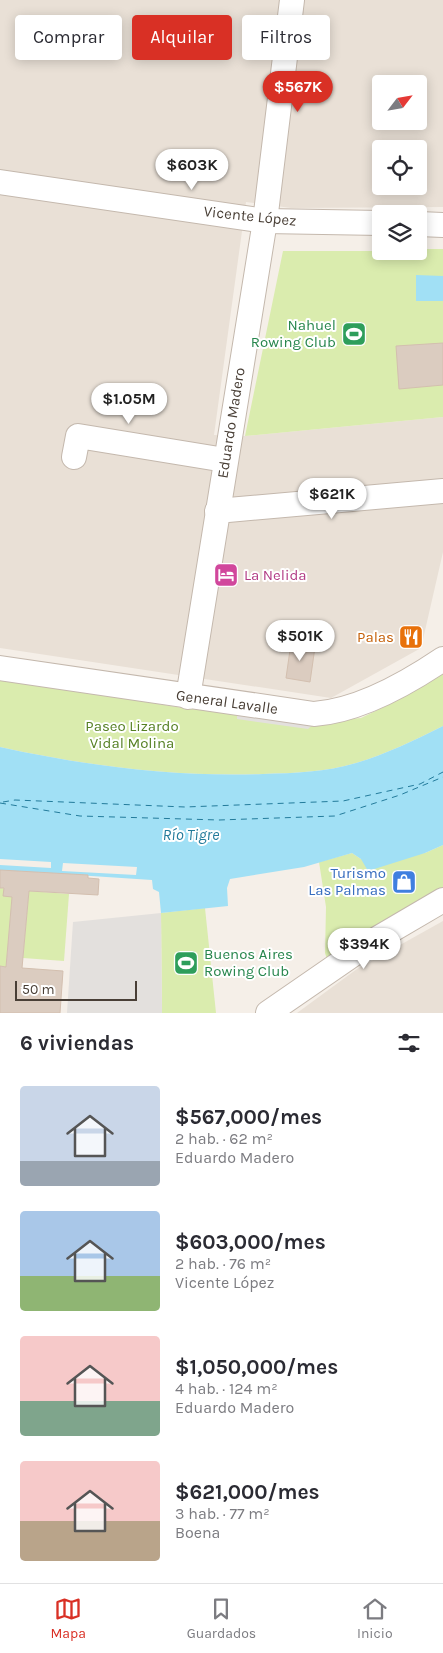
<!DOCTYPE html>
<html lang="es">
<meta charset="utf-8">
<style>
body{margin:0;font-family:Karla,sans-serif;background:#f2f2f3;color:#2b2b33;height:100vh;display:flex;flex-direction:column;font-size:19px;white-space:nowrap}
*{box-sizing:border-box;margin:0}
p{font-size:16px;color:#7c7c81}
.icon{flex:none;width:28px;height:28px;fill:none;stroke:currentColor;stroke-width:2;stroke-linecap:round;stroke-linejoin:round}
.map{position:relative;height:1013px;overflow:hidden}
.sheet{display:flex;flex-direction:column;background:#fff;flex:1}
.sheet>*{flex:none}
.top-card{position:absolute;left:15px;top:15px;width:414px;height:45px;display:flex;gap:10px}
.needle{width:32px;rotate:59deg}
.fabs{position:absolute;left:372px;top:75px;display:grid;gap:10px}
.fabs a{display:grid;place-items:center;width:55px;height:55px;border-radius:5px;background:#fff;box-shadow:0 2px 12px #0003;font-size:25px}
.scale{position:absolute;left:15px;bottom:12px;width:122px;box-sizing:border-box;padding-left:5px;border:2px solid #493f36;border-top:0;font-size:14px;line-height:18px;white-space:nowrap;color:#493f36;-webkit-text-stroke:4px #fff;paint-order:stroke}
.price{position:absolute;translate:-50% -42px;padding:0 11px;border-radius:18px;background:#fff;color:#222;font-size:16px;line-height:32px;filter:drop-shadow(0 1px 2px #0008)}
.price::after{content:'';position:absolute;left:50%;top:30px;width:15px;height:11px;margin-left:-8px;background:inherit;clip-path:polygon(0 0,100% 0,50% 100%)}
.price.on{background:#d93025;color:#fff}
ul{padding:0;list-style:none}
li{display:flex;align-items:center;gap:15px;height:125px;padding:0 20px}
li span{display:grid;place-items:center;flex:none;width:140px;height:100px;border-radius:5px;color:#555}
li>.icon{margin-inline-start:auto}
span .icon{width:60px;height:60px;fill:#fffc;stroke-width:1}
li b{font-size:21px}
h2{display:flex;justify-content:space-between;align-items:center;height:60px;padding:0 20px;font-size:21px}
.tag{padding:0 18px;border-radius:5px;background:#fff;box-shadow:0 2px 12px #0003;font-size:18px;line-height:45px}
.tag.on{background:#d93025;color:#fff}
.menu{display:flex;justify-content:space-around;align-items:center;height:70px;border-top:1px solid #e1e1e2;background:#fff;font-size:14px;color:#7c7c81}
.menu a{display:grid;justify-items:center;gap:2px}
.menu .on{color:#d93025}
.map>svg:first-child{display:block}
</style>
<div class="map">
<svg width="443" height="1013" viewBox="0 0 443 1013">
<rect width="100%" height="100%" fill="#f5efe8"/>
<!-- residential -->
<g fill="#e9e0d6" fill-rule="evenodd">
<path d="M 0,0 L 443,0 L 443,207 L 291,208 L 246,202 L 214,435 L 245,436 L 443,417 L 443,552 L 421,648 L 331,698 L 0,648 ZM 381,84 L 419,84 L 419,121 L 381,121 ZM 381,149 L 419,149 L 419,186 L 381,186 Z"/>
<polygon points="443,921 443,1013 297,1013 357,969"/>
</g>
<!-- green -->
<g fill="#daecae">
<polygon points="419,249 443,249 443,417 245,436 283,251 419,251"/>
<path d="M 443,672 L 443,726 C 415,740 386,754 356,763 C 326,772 294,773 263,774 C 174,777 87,766 0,747 L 0,678 L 183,708 L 316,722 L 361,718 L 388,705 Z"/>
<polygon points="443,845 443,892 328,962 325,953 326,907 319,862 352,853 361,859 425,853"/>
<polygon points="0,888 13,889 6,967 0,966"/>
<polygon points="29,891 69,894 64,961 23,958"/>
<polygon points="205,908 216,1013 162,1013 161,913"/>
</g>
<!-- parking -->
<g fill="#e3e0dd">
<polygon points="237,713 316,722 308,729 237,719"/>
<polygon points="161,913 162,1013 67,1013 73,922"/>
</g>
<!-- water -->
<g fill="#a1e0f5">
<polygon points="416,275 443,276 443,301 416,301"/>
<path d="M 443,726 L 443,845 L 425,853 L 368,871 L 361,859 L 352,853 L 304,867 L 230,879 L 227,888 L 228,906 L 161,913 L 159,892 L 153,889 L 152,880 L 0,870 L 0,747 C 87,766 174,777 263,774 C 294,773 326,772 356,763 C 386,754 415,740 443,726 Z"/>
</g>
<!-- pier -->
<g fill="#f5efe8">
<polygon points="0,859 51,862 51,868 0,865"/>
<polygon points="63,863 137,867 136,875 62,871"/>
</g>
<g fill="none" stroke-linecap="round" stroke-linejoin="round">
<!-- ferry -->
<g stroke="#237b9b" stroke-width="1" stroke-dasharray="6 5" stroke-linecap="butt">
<polyline points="3,802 15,800 185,807 343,801 420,784 443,772"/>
<polyline points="0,803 80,816 219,820 335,816 400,795 443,777"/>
</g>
</g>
<!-- building -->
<g fill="#dbccc0" stroke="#d3bfaf">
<polygon points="443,343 443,385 399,389 396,346"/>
<polygon points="291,643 315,647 310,682 286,678"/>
<polygon points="0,870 88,875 88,878 99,879 98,895 29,891 22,968 63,971 60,1013 0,1013 0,966 6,967 12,897 3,896 4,888 0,888"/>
</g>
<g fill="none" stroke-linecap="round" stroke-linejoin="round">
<defs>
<g id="minor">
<polyline points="0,182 265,221 381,223"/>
<polyline points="419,224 443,225"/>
<polyline points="74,457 78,436 225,460"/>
<polyline points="217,511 443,491"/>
<path d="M 0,668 L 314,714 C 358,711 406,684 443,659"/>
<polyline points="188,697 265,221 292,0"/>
<polyline points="268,1013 368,944 443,900"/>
</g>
</defs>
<!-- minor casing -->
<use href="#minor" stroke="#c4b8ad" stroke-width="26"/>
<!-- minor -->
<use href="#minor" stroke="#fff" stroke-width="24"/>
</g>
<!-- icons -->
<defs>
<symbol id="stadium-square" viewBox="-11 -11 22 22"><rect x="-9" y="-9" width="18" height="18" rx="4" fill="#2e9e5b" stroke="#fff"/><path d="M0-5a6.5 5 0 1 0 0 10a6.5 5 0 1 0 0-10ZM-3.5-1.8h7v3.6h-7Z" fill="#fff"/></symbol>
<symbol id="hotel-square" viewBox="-11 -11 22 22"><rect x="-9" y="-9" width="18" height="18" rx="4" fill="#d1479c" stroke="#fff"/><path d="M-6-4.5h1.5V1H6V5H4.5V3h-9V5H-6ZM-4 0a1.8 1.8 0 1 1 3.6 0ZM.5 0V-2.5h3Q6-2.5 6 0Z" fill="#fff"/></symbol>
<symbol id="restaurant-square" viewBox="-11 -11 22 22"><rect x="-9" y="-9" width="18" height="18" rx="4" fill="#e8710a" stroke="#fff"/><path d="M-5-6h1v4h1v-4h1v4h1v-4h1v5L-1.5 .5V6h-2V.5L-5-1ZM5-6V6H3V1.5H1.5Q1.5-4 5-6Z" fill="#fff"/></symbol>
<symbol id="shop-square" viewBox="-11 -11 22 22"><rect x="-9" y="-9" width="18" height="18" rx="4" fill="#3f7fe0" stroke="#fff"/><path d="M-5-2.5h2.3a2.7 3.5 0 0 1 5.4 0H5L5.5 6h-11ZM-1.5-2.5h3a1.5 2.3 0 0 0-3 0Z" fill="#fff"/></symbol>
</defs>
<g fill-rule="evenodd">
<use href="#stadium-square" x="340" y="320" width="28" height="28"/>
<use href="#hotel-square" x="212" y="561" width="28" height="28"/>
<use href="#restaurant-square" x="397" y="623" width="28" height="28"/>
<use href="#shop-square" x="390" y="868" width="28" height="28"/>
<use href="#stadium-square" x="172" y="949" width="28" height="28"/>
</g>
<g text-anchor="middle" stroke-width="4" stroke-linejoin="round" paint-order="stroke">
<!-- street labels -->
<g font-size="15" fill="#493f36" stroke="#fff">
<text transform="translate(250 216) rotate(6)" y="5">Vicente López</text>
<text transform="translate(231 423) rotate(-81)" y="5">Eduardo Madero</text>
<text transform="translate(227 702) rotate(8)" y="5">General Lavalle</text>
</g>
<!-- leisure labels -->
<g font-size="15" fill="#27864d" stroke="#fff" text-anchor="end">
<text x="336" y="330">Nahuel<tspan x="336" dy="17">Rowing Club</tspan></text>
<text x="204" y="959" text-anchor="start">Buenos Aires<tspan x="204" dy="17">Rowing Club</tspan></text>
</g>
<!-- hotel labels -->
<g font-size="15" fill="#b23c85" stroke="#fff" text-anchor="start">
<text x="244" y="580">La Nelida</text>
</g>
<!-- food labels -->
<g font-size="15" fill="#c56008" stroke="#fff" text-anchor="end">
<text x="394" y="642">Palas</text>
</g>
<!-- park labels -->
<g font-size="15" fill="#568024" stroke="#fff">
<text x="132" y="731">Paseo Lizardo<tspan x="132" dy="17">Vidal Molina</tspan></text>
</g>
<!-- shop labels -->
<g font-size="15" fill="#366cbe" stroke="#fff" text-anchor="end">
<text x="386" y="878">Turismo<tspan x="386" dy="17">Las Palmas</tspan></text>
</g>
<!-- water labels -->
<g font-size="16" font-style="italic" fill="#237b9b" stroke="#fff">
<text x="191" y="840">Río Tigre</text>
</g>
</g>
</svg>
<div class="fabs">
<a><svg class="needle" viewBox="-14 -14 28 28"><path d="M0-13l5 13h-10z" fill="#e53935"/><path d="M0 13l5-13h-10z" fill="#7c7c81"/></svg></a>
<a><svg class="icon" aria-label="locate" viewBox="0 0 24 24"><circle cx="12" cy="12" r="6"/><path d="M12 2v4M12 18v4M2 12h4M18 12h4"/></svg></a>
<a><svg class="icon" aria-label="layers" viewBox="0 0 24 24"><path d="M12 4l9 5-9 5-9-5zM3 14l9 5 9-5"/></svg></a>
</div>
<div class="scale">50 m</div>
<b class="price on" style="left:298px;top:113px">$567K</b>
<b class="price" style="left:192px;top:191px">$603K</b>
<b class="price" style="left:129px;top:425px">$1.05M</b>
<b class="price" style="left:332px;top:520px">$621K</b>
<b class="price" style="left:300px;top:662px">$501K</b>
<b class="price" style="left:364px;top:970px">$394K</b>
<div class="top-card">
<a class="tag">Comprar</a>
<a class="tag on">Alquilar</a>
<a class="tag">Filtros</a>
</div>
</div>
<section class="sheet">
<h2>6 viviendas<svg class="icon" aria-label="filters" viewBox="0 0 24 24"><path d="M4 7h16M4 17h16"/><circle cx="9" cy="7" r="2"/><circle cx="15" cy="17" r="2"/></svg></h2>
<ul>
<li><span style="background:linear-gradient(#c9d6e8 75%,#9aa5b1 0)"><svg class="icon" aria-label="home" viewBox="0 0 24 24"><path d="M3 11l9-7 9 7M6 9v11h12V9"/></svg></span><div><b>$567,000/mes</b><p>2 hab. · 62 m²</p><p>Eduardo Madero</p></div></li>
<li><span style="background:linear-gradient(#a9c7e8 65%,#8fb573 0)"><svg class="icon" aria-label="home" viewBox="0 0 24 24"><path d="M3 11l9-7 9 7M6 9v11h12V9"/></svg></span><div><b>$603,000/mes</b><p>2 hab. · 76 m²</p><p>Vicente López</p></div></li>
<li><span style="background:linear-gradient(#f6c9c9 65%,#7fa58c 0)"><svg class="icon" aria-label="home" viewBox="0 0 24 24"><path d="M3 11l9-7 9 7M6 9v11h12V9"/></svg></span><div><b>$1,050,000/mes</b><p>4 hab. · 124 m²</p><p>Eduardo Madero</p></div></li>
<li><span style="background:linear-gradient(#f6c9c9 60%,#b9a48a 0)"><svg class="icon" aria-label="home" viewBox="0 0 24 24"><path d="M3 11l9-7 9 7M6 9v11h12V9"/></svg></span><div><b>$621,000/mes</b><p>3 hab. · 77 m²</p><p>Boena</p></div></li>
</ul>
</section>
<nav class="menu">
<a class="on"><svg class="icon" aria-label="map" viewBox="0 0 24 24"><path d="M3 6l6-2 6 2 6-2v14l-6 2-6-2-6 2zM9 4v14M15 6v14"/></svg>Mapa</a>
<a><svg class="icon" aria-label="saved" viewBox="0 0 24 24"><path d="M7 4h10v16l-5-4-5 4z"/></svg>Guardados</a>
<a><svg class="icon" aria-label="home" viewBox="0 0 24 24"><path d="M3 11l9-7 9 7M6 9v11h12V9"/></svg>Inicio</a>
</nav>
